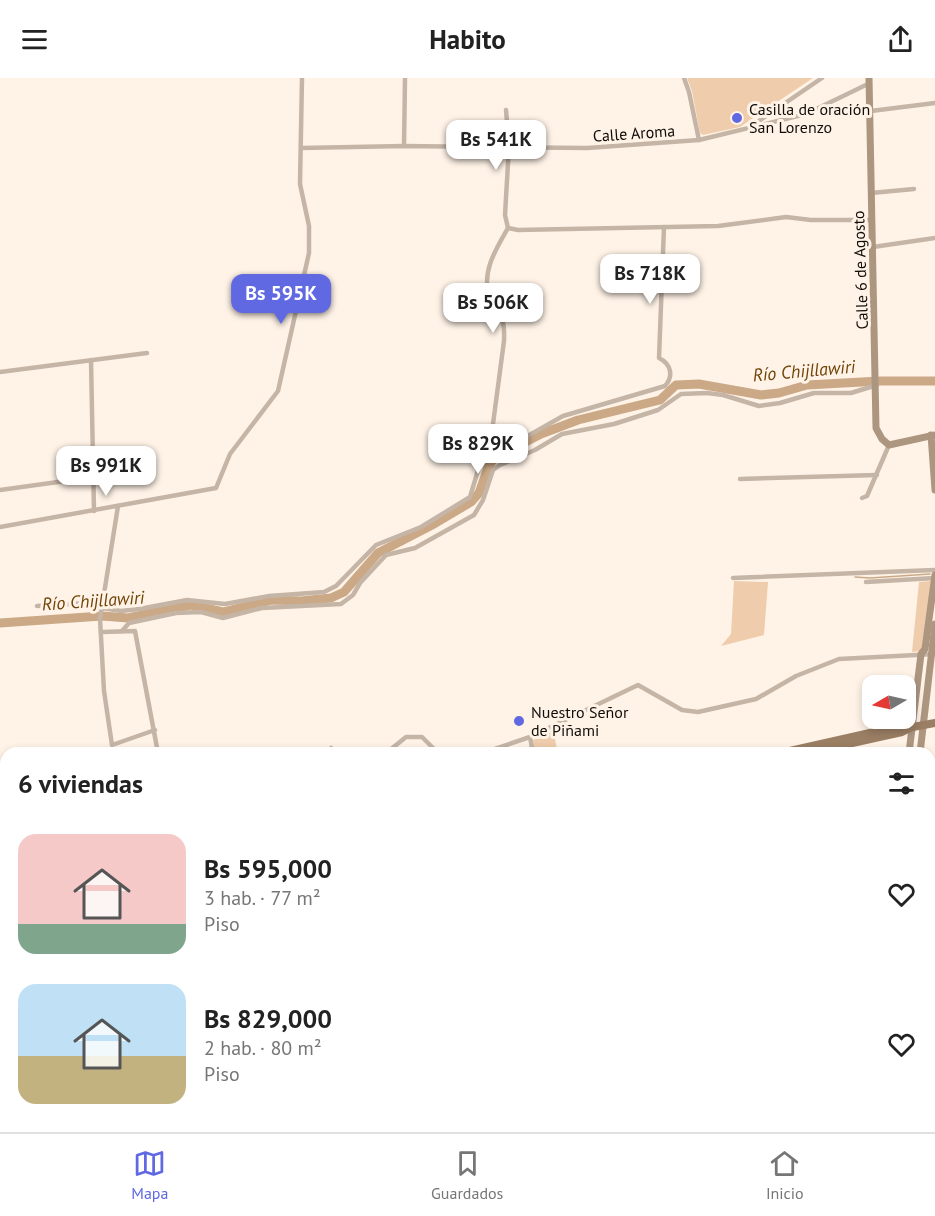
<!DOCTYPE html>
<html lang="es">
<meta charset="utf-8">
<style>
body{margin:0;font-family:"PT Sans",sans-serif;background:#f6f6f6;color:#222;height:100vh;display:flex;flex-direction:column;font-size:22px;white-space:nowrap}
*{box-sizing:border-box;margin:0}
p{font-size:20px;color:#767676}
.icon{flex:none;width:33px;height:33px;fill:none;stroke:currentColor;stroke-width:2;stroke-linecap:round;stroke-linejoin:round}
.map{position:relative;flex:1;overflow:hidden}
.drawer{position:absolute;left:0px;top:669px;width:936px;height:386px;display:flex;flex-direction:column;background:#fff;border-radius:18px 18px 0 0;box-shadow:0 3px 9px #0003}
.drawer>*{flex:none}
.needle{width:39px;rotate:261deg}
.controls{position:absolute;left:862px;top:597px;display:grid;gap:12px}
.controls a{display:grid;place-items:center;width:54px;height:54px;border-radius:12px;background:#fff;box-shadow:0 3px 9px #0003;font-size:30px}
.price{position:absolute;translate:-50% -51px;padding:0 14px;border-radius:12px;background:#fff;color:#222;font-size:20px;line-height:39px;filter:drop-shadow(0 2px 3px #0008)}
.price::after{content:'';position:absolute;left:50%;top:36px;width:18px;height:14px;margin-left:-9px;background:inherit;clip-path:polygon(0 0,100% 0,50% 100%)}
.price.selected{background:#6069e2;color:#fff}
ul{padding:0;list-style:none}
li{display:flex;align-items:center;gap:18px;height:150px;padding:0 18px}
li span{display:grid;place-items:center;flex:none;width:168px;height:120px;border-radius:18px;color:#555}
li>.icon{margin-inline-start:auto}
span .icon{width:72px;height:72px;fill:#fffc;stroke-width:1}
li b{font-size:26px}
h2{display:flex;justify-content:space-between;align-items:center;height:72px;padding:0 18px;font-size:26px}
header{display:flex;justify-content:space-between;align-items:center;height:78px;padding:0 18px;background:#fff;font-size:27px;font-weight:800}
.menu{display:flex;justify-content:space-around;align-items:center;height:84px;border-top:2px solid #e0e0e0;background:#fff;font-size:16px;color:#767676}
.menu a{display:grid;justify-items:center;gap:3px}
.menu .selected{color:#6069e2}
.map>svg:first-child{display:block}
</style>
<header><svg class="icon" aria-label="menu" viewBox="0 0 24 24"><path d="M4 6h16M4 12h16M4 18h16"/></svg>Habito<svg class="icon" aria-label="share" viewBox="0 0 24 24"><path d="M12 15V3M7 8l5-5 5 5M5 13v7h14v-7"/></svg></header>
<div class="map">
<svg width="935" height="1054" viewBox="0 0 935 1054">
<rect width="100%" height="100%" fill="#fff3e7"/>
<!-- green -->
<g fill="#efccab">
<polygon points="687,0 813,0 740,49 703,57 700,55 692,13"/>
<polygon points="734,503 768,504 764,557 721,568 731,556"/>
<polygon points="931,503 923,569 920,573 912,574 919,504"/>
<polygon points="553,653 558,675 535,675 533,662"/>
<polygon points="6,1010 6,1048 77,1049 78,1054 0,1054 0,1020"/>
</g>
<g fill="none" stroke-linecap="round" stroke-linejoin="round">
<!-- stream -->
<polyline stroke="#cba987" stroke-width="1.5" points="855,499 870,500 930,496"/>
<!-- river -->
<polyline stroke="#cba987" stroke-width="9" points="0,545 102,538 128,540 191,527 223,534 272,522 301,523 331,520 344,514 378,475 434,446 471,424 479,415 488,390 494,380 541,356 578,342 660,322 676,307 699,306 761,317 779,315 807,307 880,303 935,303"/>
<!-- street -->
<g stroke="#c5b5a6" stroke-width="4.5">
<polyline points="684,0 689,14 699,62"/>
<polyline points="871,33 935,25"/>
<polyline points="753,47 822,0"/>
<polyline points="404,68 405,0"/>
<polyline points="301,70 404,68 587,70 699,62 806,36 870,5"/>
<polyline points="871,115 914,111"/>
<polyline points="508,150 518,152 718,148 786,139 811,142 872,142"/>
<polyline points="873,169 935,160"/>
<polyline points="91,282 94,433"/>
<polyline points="0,294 147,275"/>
<path d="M 489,376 L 504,263 C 505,240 501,239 491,220 C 479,197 497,169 508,150 L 505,137 L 509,68 L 506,32"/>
<polyline points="740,401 877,397"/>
<polyline points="0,412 94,399"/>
<polyline points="862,420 867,418 889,367"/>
<polyline points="118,428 100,541 104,613 112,667 155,652"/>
<polyline points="0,449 216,410 230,376 278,313 309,175 309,148 300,106 302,0"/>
<polyline points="733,500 935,492"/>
<polyline points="866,504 935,500"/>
<polyline points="37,528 104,524"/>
<path d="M 102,530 L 121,533 L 139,531 L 187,522 L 225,526 L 269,518 L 324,514 L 336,508 L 376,467 L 421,449 L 470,419 L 479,389 L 489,376 L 508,369 L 563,338 L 665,308 C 674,298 671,286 659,280 L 664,149"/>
<polyline points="122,553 129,545 176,535 201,534 223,540 262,530 341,526 353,517 360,505 386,477 415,470 474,437 483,422 493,392 500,387 535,372 562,356 614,346 658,332 681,316 707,315 723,317 759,328 780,325 814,315 851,315 877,307"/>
<polyline points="102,554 135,553 158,675"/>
<polyline points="530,659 533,675"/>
<polyline points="331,670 335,675"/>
<polyline points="371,675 390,672 406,659 422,659 438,675"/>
<polyline points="483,675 530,659 638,607 682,632 698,634 756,621 796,598 839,581 935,576"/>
<polyline points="930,707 935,707"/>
<polyline points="930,781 935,780"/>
<polyline points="0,863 6,846"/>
<polyline points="930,881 935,940"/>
<polyline points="81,1048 83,1054"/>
<polyline points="231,1048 232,1054"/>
<polyline points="405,1048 407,1054"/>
<polyline points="451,1048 452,1054"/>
<polyline points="515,1048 516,1054"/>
<polyline points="585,1048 585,1054"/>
<polyline points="762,1048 763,1054"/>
<polyline points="336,1053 355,1048"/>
<polyline points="524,1054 549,1048"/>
<polyline points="821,1054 821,1048"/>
</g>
<!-- secondary -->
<g stroke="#ac9680" stroke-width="7">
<polyline points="869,0 876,350 882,361 889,367 935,357"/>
<polyline points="931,357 935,412"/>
<polyline points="909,675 921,576 925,571 935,497"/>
<polyline points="920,675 935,546"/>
<polyline points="862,1054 863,1048"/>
<polyline points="875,1054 876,1048"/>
</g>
<!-- primary -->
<g stroke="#9b7f64" stroke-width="8">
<polyline points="781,675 901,648 913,649 935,645"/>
<polyline points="807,675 902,654 910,650"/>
<polyline points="0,893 6,892"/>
</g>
</g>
<!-- markers -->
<g fill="#6069e2" stroke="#fff3e7" stroke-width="2">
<circle cx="737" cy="40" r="6"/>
<circle cx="519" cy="643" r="6"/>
</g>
<g text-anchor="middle" stroke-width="6" stroke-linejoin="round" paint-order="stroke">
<!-- poi labels -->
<g font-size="16" fill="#110d09" stroke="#fff3e7" text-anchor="start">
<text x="749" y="37">Casilla de oración<tspan x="749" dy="18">San Lorenzo</tspan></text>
<text x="531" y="640">Nuestro Señor<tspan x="531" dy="18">de Piñami</tspan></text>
</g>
<!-- street labels -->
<g font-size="16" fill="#110d09" stroke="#fff3e7">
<text transform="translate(634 55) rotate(-4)" y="6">Calle Aroma</text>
<text transform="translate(860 192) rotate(-92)" y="6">Calle 6 de Agosto</text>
</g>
<!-- water labels -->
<g font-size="18" font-style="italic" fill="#704307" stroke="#fff3e7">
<text transform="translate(804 293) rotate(-5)" y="6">Río Chijllawiri</text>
<text transform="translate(93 523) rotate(-4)" y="6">Río Chijllawiri</text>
</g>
</g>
</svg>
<div class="controls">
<a><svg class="needle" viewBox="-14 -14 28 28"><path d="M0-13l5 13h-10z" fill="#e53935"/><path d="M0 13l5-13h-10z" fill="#767676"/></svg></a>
</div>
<b class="price" style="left:496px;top:93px">Bs 541K</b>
<b class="price" style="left:650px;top:227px">Bs 718K</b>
<b class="price selected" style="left:281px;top:247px">Bs 595K</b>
<b class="price" style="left:493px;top:256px">Bs 506K</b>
<b class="price" style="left:478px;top:397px">Bs 829K</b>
<b class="price" style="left:106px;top:419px">Bs 991K</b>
<section class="drawer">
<h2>6 viviendas<svg class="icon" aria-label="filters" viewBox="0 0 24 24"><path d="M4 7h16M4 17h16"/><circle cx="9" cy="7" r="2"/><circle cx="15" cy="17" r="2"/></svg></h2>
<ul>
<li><span style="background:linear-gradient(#f6c9c9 75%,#7fa58c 0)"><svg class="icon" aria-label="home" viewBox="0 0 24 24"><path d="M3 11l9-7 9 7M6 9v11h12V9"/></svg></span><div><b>Bs 595,000</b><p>3 hab. · 77 m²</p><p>Piso</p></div><svg class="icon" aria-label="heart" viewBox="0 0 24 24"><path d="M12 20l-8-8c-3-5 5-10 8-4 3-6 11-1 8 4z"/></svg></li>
<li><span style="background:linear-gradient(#bfe0f5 60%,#c2b280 0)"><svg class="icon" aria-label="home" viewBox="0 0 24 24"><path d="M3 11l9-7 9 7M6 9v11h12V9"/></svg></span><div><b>Bs 829,000</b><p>2 hab. · 80 m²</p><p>Piso</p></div><svg class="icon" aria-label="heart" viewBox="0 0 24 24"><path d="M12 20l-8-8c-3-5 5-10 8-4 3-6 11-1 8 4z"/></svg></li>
</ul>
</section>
</div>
<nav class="menu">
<a class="selected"><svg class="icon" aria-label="map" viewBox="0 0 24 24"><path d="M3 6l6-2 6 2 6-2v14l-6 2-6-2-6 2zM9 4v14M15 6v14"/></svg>Mapa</a>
<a><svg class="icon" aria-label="saved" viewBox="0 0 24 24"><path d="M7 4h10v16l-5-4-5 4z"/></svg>Guardados</a>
<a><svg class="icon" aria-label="home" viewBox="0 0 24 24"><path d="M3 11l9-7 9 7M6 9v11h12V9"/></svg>Inicio</a>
</nav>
